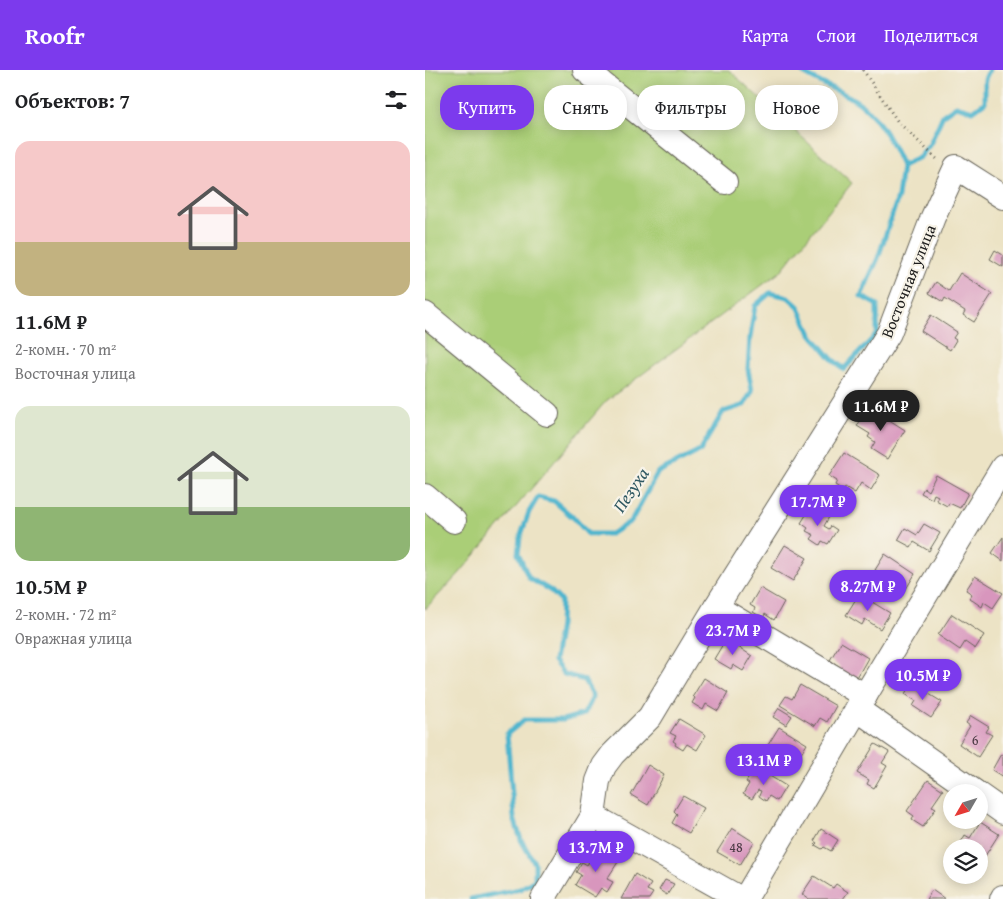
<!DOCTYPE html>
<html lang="ru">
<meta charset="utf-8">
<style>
body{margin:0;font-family:"Gentium Book Plus",serif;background:#f6f6f6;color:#202124;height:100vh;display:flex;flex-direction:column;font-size:19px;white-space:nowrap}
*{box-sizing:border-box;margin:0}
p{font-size:16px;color:#757577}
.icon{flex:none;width:28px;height:28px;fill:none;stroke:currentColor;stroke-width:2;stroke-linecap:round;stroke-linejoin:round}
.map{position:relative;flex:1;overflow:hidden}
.sheet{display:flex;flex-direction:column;background:#fff;width:425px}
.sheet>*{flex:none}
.hud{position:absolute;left:15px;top:15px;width:475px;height:45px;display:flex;gap:10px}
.needle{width:32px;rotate:231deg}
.buttons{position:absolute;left:518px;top:714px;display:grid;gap:10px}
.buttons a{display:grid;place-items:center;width:45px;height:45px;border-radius:50%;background:#fff;box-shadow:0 2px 12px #0003;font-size:25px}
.price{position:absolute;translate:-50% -42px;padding:0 11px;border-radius:18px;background:#7c3aed;color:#fff;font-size:16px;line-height:32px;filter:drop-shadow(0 1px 2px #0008)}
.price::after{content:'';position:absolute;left:50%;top:30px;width:15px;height:11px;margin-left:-8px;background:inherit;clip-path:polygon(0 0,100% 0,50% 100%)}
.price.on{background:#222;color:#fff}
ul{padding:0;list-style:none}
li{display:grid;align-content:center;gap:10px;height:265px;padding:0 15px}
li span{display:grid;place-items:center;height:155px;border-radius:15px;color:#555}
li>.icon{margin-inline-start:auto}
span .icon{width:90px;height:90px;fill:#fffc;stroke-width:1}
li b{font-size:21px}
h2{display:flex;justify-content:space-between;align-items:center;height:60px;padding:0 15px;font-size:21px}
.tag{padding:0 18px;border-radius:20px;background:#fff;box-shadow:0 2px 12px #0003;font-size:18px;line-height:45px}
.tag.on{background:#7c3aed;color:#fff}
header{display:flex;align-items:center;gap:30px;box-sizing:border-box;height:70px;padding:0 25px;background:#7c3aed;color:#fff}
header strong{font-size:24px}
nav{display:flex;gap:28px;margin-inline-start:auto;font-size:18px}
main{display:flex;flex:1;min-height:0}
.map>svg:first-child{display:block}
</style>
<header>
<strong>Roofr</strong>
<nav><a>Карта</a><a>Слои</a><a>Поделиться</a></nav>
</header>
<main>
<section class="sheet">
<h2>Объектов: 7<svg class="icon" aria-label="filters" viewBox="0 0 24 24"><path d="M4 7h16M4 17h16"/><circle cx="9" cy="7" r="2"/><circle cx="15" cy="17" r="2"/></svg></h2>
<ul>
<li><span style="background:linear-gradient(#f6c9c9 65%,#c2b280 0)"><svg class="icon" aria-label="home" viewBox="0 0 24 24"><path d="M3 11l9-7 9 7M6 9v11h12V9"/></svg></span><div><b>11.6M ₽</b><p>2-комн. · 70 m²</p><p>Восточная улица</p></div></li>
<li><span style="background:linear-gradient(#dfe7d0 65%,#8fb573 0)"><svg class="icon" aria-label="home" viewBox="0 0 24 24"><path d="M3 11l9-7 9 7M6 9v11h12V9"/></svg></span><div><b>10.5M ₽</b><p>2-комн. · 72 m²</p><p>Овражная улица</p></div></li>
</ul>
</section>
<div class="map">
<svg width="578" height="829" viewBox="0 0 578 829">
<rect width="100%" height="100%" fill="#f7f3e8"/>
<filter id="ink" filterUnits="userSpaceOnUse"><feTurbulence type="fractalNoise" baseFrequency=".02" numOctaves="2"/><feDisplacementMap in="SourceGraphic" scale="10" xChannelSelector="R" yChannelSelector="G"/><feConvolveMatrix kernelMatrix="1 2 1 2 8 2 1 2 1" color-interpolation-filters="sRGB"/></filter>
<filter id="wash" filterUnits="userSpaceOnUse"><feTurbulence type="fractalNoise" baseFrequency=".0096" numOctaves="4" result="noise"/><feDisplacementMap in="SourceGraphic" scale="20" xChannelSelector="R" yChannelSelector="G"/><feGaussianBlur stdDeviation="1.12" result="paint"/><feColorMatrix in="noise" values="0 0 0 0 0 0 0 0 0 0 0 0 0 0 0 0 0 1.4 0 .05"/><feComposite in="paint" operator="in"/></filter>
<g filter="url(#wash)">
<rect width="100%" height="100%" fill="#ece3c5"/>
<!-- green -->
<polygon fill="#aace77" stroke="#63754a" points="0,0 304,0 427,113 355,202 181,331 33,505 0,539"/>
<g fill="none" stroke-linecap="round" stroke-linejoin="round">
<!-- stream -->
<g stroke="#4fb5ce" stroke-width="5">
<path d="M 374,0 C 389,11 408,18 425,27 C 452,42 465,69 477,96"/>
<polyline points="46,829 95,819 110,810 110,794 96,770 89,748 82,664 99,650 138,650 159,644 168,627 159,610 139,604 129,591 135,555 136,531 126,521 104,508 93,484 95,468 104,442 113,427 129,431 150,449 163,464 186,464 206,451 233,402 275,381 298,342 319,335 327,321 323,299 325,267 330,236 345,223 363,227 373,236 386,264 407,289 419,299 452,264 452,235 436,226 453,188 473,127 477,96 495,87 505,74 518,45 531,36 548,41 560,32 560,9 564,0"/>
</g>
</g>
<g id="blocks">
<!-- building -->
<g fill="#d896bd">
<polygon points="570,180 578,185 578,197 565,189"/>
<polygon points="535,203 567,224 549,252 538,245 540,241 520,228 518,232 504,223 511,212 524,221"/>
<polygon points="506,245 532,262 528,268 531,270 525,280 496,261"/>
<polygon points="444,337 480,360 462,389 446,379 450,372 443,367 445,364 432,356"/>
<polygon points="419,383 455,405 446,420 436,413 430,423 420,417 418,420 410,415 412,411 404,406"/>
<polygon points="511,405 543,423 535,438 524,433 522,436 511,430 513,426 509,424 507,429 496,423 499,418 503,421"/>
<polygon points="386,437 404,447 399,456 404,459 406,456 412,460 403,474 397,471 395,475 386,469 389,465 381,461 383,458 376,453"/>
<polygon points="499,454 515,463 504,481 489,472 486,477 473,470 480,458 492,465"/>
<polygon points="578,467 578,491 567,483"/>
<polygon points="360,475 382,488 368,511 346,498"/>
<polygon points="460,484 490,504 481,519 450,500"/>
<polygon points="550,506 578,523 568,538 559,532 557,537 544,528 547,524 541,520"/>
<polygon points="335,518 359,532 349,550 340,544 338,548 328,542 330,538 325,535"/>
<polygon points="434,524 465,543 455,559 440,549 437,555 421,545"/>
<polygon points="527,544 559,565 550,579 540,572 535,580 513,565"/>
<polygon points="301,569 327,586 318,601 308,595 306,599 289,589"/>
<polygon points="416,572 443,588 430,611 413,601 415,597 405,590"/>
<polygon points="279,608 303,623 293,641 281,634 278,640 267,633 270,628 268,626"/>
<polygon points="486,613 517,632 506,648 488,636 491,631 480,624"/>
<polygon points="375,615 411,636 402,652 395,648 390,656 355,635 361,626 367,629"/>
<polygon points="354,638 367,646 361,655 348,647"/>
<polygon points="546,646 564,657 561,662 567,665 553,687 534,674 545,656 541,653"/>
<polygon points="254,649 281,665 272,680 262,674 258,680 250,675 251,673 248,671 251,666 245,663"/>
<polygon points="354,657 382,674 371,692 343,675"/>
<polygon points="450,674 464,682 457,693 462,696 449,718 442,714 444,710 432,703"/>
<polygon points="576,684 578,685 578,707 567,700"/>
<polygon points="223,695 239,705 223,735 206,725"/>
<polygon points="330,697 361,716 352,731 344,726 341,731 334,726 336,721 333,720 327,729 318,724 324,714 321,712"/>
<polygon points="503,710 518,720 507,736 511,738 498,757 487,750 489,746 482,741"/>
<polygon points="258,726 279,738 264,763 247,753 252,744 249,741"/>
<polygon points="555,752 574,764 558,789 554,787 554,778 533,778 540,765 545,768"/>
<polygon points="307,758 329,772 315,795 292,782"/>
<polygon points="396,759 413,770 406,781 399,777 397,779 390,775 392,773 389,771"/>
<polygon points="172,778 193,792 182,809 188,812 182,822 176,818 170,827 150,815 156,805 151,802 157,792 162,795"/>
<polygon points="210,804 226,814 222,820 228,823 224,829 196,829"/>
<polygon points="389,806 408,818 411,814 423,822 418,829 384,829 377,824"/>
<polygon points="240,810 249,814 242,825 234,820"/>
<polygon points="507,820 520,829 501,829"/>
</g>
</g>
</g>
<g filter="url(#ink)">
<use href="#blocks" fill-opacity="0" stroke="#656257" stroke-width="1"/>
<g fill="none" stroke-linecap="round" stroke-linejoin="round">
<defs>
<g id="minor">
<polyline points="160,0 300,112"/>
<polyline points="0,244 122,344"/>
<polyline points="0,426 29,451"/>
<polyline points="291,537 440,626"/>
<polyline points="432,639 550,722"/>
<polyline points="554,725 578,742"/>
<polyline points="168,746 316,829"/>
<polyline points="118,829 168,746 173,711 179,696 188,684 225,647 291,537 464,263 508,147 531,97 578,127"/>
<polyline points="320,829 432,639 578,397"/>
<polyline points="577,829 578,827"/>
</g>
</defs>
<!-- minor casing -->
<use href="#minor" stroke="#656257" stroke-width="26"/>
<!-- path -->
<polyline stroke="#656257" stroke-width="3" stroke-dasharray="1 4" stroke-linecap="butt" points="438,0 473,52 514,91"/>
<!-- minor -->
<use href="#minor" stroke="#fff" stroke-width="24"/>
</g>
</g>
<g text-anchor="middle" stroke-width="4.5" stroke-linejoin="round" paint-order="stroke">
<!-- number labels -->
<g font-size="14" fill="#4b3a44">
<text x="550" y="675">6</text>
<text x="311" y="782">48</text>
</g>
<!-- street labels -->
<g font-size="16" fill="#1c1c1c" stroke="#f7f3e8">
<text transform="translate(483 211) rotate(-68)" y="6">Восточная улица</text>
</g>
<!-- water labels -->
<g font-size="18" font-style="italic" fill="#305963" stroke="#f7f3e8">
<text transform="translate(206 420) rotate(-56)" y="6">Пезуха</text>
</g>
</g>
</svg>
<div class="buttons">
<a><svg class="needle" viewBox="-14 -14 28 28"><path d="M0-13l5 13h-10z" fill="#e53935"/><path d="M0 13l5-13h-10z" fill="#757577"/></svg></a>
<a><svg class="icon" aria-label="layers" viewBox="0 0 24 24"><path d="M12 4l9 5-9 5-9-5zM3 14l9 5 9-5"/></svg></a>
</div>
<b class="price on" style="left:456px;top:362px">11.6M ₽</b>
<b class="price" style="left:393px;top:457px">17.7M ₽</b>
<b class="price" style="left:443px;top:542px">8.27M ₽</b>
<b class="price" style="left:308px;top:586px">23.7M ₽</b>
<b class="price" style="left:498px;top:631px">10.5M ₽</b>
<b class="price" style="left:339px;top:716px">13.1M ₽</b>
<b class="price" style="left:171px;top:803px">13.7M ₽</b>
<div class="hud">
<a class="tag on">Купить</a>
<a class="tag">Снять</a>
<a class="tag">Фильтры</a>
<a class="tag">Новое</a>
</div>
</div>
</main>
